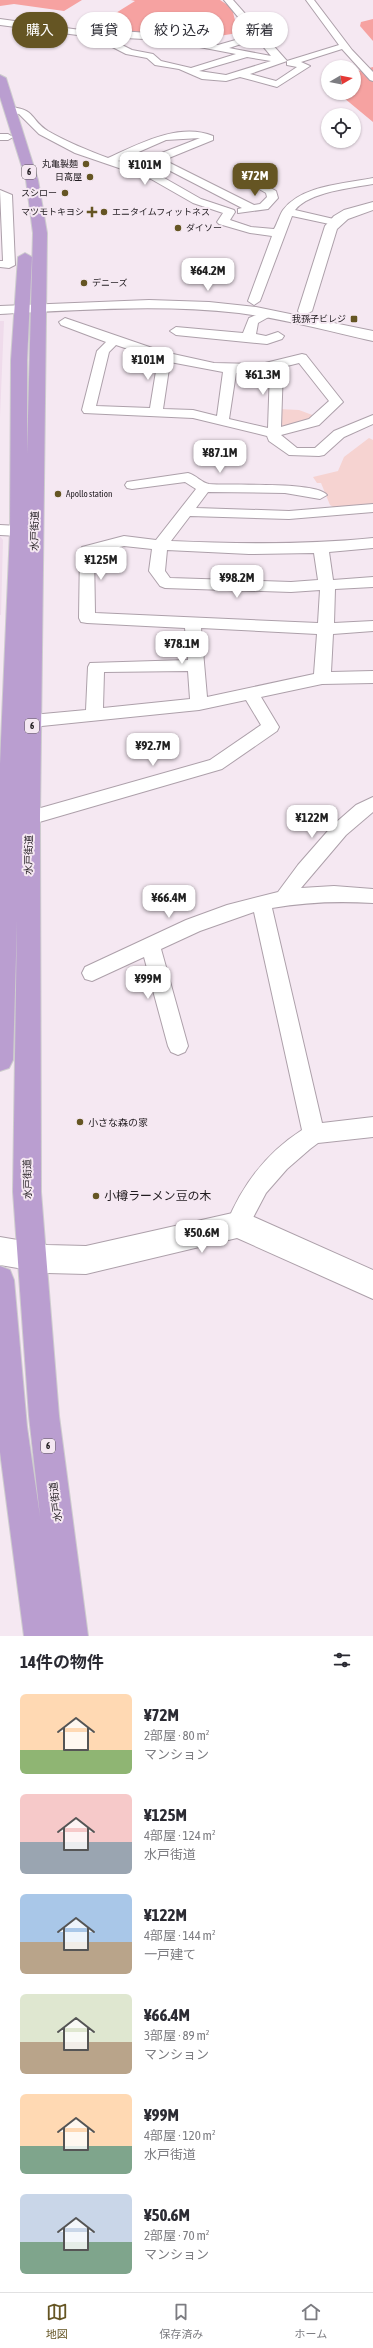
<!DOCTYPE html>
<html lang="ja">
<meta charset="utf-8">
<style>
body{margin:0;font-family:"Asap Condensed","Noto Sans JP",sans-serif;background:#f2f2f3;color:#2b2b33;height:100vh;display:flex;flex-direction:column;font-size:15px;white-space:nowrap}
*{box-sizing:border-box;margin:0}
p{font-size:13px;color:#7c7c81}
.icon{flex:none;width:22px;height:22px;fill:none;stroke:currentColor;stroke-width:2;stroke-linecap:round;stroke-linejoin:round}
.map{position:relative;height:1636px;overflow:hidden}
.sheet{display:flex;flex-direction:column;background:#fff;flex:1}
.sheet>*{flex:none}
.top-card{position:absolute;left:12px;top:12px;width:349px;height:36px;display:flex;gap:8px}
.needle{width:26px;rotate:80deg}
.tools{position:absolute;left:321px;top:60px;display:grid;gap:8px}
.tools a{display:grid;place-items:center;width:40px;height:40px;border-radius:50%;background:#fff;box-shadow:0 1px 3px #0004;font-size:20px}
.price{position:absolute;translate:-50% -34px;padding:0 9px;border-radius:8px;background:#fff;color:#222;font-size:13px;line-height:26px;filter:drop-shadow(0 1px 2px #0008)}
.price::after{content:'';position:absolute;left:50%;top:24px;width:12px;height:9px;margin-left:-6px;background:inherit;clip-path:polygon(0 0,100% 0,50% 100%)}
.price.current{background:#655523;color:#fff}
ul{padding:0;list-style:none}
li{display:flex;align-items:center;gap:12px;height:100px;padding:0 20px}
li span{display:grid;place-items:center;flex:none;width:112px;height:80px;border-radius:6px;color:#555}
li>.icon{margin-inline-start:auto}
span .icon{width:48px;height:48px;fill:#fffc;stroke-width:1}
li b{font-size:17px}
h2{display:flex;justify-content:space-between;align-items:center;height:48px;padding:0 20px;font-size:17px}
.tag{padding:0 14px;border-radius:18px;background:#fff;box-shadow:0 1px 3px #0004;font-size:14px;line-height:36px}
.tag.current{background:#655523;color:#fff}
.dock{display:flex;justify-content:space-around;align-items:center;height:56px;border-top:1px solid #e1e1e2;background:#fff;font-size:11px;color:#7c7c81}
.dock a{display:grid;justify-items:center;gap:2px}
.dock .current{color:#655523}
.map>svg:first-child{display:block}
</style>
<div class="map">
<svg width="373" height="1636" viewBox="0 0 373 1636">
<rect width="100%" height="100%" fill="#f5e8f2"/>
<!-- built -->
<g fill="#efdbeb">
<polygon points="0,321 4,321 0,417"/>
<polygon points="0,536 3,540 1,615 0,615"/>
</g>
<!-- green -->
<g fill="#f6d3d1">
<polygon points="142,352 158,356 159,366 141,365"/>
<path d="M 278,409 L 299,410 L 315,416 C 307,424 287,429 276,428 Z"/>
<polygon points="369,438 373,440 373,504 335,508 330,505 321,483 317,483 313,477 338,471 344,457"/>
</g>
<!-- forest -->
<g fill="#f6a2a1">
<polygon points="0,0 82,0 64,11 14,4 0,6"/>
<polygon points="131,0 220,0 232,8 238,33 193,40 94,33 123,21 111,16 135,1"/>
<polygon points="373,19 373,41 360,26 361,22"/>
<polygon points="373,67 373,122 338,93 354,93 354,72"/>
</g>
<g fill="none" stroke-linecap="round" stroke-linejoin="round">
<defs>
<g id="minor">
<path d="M 224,0 L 233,0 L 287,61 L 250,74 L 276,81 L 297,67 L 287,65 L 287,61 L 339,45 L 306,0 L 314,0 L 352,50 L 373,72 L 373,81 L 370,80 L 342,49 L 301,62 L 310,66 L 277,87 L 240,77 L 226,81 L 202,79 L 179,69 L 155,65 L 147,58 L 126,54 L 93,37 L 0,25 L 0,19 L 95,32 L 120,31 L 163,34 L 218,45 L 253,35 ZM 106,37 L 163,40 L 236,54 L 191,68 L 161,61 L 153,54 L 132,50 ZM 257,39 L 271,56 L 229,48 ZM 247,57 L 271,61 L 226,75 L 199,71 Z"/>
<path d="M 10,107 C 36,109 30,120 48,131 C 67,142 87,150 108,158 C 139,144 179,122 213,136 L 213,140 L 164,160 L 254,205 L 260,204 L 267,197 L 266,193 L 237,176 L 238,174 L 246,174 L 276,191 L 278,198 L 268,209 L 238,213 L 238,209 L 242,208 L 155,163 L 141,169 L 159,175 L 201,199 L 234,210 L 235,212 L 230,220 L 251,227 L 274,229 C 277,224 280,214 283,210 C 302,185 344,184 373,178 L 373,184 C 351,188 309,192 295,210 L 338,220 L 340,222 L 334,225 L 292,216 L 260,301 L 254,305 L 248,301 L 272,236 L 250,233 L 219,224 L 217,222 L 223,213 L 193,203 L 151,179 L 75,153 L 39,134 L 19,114 L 7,112 L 7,108 ZM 200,138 L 131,165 L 118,161 L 166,140 Z"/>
<polygon points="0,134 8,134 13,137 8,140 0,140"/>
<polygon points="0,190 12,195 15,265 9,268 0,267 0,261 3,261"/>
<polygon points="268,310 274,314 258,323 256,334 266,336 278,332 284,336 282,339 267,344 176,335 170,331 176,327 243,333 249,318"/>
<path d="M 65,318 L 164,352 L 214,363 L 261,364 L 302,354 L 306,355 L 343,402 L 319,425 L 281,435 L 297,448 L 315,448 L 334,431 L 373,415 L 373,424 L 344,437 L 324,455 L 319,456 L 289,455 L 269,441 L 267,436 L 193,418 L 84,413 L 82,410 L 97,351 L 106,342 L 61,325 L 59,322 ZM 116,345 L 158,359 L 150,408 L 96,406 L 109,352 ZM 170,362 L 223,372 L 217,416 L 193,410 L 163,409 ZM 299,363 L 329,401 L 309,419 L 281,427 L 283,367 ZM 270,370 L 268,428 L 229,419 L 236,373 Z"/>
<path d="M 188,473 C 196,475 202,483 209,484 C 229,486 317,481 327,495 L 320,499 L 285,493 L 208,492 L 196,508 L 289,511 L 373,504 L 373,512 L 289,519 L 190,516 L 171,541 C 239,544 305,545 373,538 L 373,548 L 329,552 L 333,580 L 373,577 L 373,587 L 335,589 L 334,623 L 373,621 L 373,631 L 333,634 L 331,672 L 373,671 L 373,683 L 322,684 L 261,697 L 279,727 L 277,731 L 222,769 L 29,825 L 23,823 L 20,818 L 23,813 L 210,760 L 261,725 L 246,700 L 199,710 L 32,727 L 26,725 L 24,721 L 26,717 L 32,715 L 86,710 L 88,667 L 90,663 L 188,660 L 185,628 L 87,623 L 81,622 L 79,618 L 80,550 L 82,547 L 124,536 L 156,540 L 196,489 L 185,482 L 132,489 L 127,488 L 125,485 L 127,482 ZM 124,546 L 152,549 L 149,571 L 160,586 L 165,588 L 291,592 L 320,590 L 318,623 L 95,613 L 94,553 ZM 167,550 L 249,554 L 314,553 L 318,580 L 291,582 L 170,578 L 165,571 ZM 201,628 L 317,634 L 314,674 L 207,697 ZM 188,671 L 190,699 L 103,708 L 104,672 Z"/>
<polygon points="0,525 19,526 26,531 19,536 0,535"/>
<path d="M 373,797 L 373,812 L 346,835 L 301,888 L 334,886 L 373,889 L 373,903 C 338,901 306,902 272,908 L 322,1123 L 373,1117 L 373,1137 L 318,1143 L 310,1149 L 287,1169 L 266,1193 L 245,1233 L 237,1236 L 229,1233 L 226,1225 C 242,1185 266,1153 302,1130 L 254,912 L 200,931 L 161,949 L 188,1046 L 185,1052 L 178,1055 L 171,1052 L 168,1046 L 144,957 L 92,981 L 85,979 L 82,973 L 85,967 L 186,920 L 227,905 L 278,892 L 298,865 L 333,825 L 356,805 Z"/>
</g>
<g id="tertiary">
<polygon points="373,202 373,210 348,219 337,229 312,311 305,315 300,314 298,311 325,226 334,216 344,210"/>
<path d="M 149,300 L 209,302 L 256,307 L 373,331 L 373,341 C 329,331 285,319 239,313 C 160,304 80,310 0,314 L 0,306 Z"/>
<polygon points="237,1212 254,1217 373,1270 373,1299 237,1238 86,1274 47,1273 0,1265 0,1237 47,1245 86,1246"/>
</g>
<polygon id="trunk" points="0,75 6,78 38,180 47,233 40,818 41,1192 59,1416 88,1636 24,1636 0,1452 0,1266 10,1270 14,1280 27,1427 40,1516 29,1416 13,1192 17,921 13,1060 9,1068 0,1071 0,764 10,531 11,360 18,257 25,253 32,257 27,360 27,454 33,233 26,180 0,97"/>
</defs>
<!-- minor casing -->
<use href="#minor" stroke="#ada0aa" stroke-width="2"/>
<!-- tertiary casing -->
<use href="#tertiary" stroke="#ada0aa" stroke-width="2"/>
<!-- trunk casing -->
<use href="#trunk" stroke="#cecdce" stroke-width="2"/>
<!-- minor -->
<use href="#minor" fill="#fff" fill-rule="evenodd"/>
<!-- tertiary -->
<use href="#tertiary" fill="#fff" fill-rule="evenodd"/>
<!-- trunk -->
<use href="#trunk" fill="#ba9ed0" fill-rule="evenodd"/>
</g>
<!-- markers -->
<g fill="#655523" stroke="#f5e8f2" stroke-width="1.5">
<circle cx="86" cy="164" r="4"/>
<circle cx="90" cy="177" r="4"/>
<circle cx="65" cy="193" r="4"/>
<path d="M90 206h4v4h4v4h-4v4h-4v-4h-4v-4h4z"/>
<circle cx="104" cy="212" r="4"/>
<circle cx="178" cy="228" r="4"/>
<circle cx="84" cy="283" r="4"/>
<rect x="350" y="315" width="8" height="8" rx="2"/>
<circle cx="58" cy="494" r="4"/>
<circle cx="80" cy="1122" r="4"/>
<circle cx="96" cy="1196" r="4"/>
</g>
<g text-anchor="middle" stroke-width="4" stroke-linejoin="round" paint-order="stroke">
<!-- far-poi labels -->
<g font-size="9" fill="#211c20" stroke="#f5e8f2" text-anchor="end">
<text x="78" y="167">丸亀製麺</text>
<text x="82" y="180">日高屋</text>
<text x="57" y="196">スシロー</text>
<text x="84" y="215">マツモトキヨシ</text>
<text x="112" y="215" text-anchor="start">エニタイムフィットネス</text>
<text x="186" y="231" text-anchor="start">ダイソー</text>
<text x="92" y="286" text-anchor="start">デニーズ</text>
<text x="346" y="322">我孫子ビレジ</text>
<text x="66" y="497" text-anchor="start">Apollo station</text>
</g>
<!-- shield labels -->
<g fill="#f5e8f2" stroke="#61595f" stroke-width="1">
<rect x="22" y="165" width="14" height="14" rx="3"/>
<rect x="25" y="719" width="14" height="14" rx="3"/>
<rect x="41" y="1439" width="14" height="14" rx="3"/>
</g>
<g font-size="9" font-weight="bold" fill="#211c20">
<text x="29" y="175">6</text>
<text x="32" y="729">6</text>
<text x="48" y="1449">6</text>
</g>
<!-- street labels -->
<g font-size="10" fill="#211c20" stroke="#f5e8f2">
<text transform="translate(34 531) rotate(-89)" y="4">水戸街道</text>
<text transform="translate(28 855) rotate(-89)" y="4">水戸街道</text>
<text transform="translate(27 1179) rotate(-91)" y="4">水戸街道</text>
<text transform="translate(55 1502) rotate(-97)" y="4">水戸街道</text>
</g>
<!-- poi labels -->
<g font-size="10" fill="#211c20" stroke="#f5e8f2" text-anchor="start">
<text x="88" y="1126">小さな森の家</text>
</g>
<!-- near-poi labels -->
<g font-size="12" fill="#211c20" stroke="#f5e8f2" text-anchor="start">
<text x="104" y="1200">小樽ラーメン豆の木</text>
</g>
</g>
</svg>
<div class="tools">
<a><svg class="needle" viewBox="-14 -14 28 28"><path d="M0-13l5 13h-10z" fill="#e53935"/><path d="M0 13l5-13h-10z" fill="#7c7c81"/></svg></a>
<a><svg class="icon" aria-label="locate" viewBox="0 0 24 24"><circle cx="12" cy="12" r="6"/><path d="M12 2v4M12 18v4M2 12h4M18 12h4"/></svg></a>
</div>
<b class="price" style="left:145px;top:186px">¥101M</b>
<b class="price current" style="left:255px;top:197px">¥72M</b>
<b class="price" style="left:208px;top:292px">¥64.2M</b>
<b class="price" style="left:148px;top:381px">¥101M</b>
<b class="price" style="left:263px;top:396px">¥61.3M</b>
<b class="price" style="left:220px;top:474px">¥87.1M</b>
<b class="price" style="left:101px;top:581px">¥125M</b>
<b class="price" style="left:237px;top:599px">¥98.2M</b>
<b class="price" style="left:182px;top:665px">¥78.1M</b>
<b class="price" style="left:153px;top:767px">¥92.7M</b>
<b class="price" style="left:312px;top:839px">¥122M</b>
<b class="price" style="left:169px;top:919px">¥66.4M</b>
<b class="price" style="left:148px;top:1000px">¥99M</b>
<b class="price" style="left:202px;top:1254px">¥50.6M</b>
<div class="top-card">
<a class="tag current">購入</a>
<a class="tag">賃貸</a>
<a class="tag">絞り込み</a>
<a class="tag">新着</a>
</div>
</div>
<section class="sheet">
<h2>14件の物件<svg class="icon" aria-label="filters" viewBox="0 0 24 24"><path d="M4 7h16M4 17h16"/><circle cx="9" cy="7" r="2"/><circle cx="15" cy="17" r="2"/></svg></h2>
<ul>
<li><span style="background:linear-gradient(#ffd9b3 70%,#8fb573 0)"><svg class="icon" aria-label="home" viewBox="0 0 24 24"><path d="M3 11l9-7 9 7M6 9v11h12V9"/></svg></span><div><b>¥72M</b><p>2部屋 · 80 m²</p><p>マンション</p></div></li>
<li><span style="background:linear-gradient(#f6c9c9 60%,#9aa5b1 0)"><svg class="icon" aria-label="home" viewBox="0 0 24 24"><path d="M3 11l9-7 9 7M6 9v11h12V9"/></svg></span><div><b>¥125M</b><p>4部屋 · 124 m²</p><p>水戸街道</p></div></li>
<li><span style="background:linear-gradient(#a9c7e8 60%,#b9a48a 0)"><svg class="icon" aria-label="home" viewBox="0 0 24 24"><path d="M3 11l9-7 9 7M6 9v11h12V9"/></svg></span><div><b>¥122M</b><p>4部屋 · 144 m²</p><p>一戸建て</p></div></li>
<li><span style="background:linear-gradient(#dfe7d0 60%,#b9a48a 0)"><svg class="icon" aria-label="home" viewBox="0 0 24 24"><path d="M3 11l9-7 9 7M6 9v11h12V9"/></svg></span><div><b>¥66.4M</b><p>3部屋 · 89 m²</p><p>マンション</p></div></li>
<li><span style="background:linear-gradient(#ffd9b3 65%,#7fa58c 0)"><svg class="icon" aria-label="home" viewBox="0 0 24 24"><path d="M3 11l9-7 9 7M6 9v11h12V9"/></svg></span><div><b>¥99M</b><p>4部屋 · 120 m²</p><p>水戸街道</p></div></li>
<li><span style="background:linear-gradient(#c9d6e8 60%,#7fa58c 0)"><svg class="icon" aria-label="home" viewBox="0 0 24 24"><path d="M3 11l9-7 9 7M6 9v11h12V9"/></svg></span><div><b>¥50.6M</b><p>2部屋 · 70 m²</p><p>マンション</p></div></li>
</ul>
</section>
<nav class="dock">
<a class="current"><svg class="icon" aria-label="map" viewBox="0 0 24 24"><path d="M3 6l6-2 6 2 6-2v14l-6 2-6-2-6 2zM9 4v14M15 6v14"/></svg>地図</a>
<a><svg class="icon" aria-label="saved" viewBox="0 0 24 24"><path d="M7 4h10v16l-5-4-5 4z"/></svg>保存済み</a>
<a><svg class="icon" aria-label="home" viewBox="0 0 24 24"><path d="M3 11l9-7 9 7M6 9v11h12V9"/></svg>ホーム</a>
</nav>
